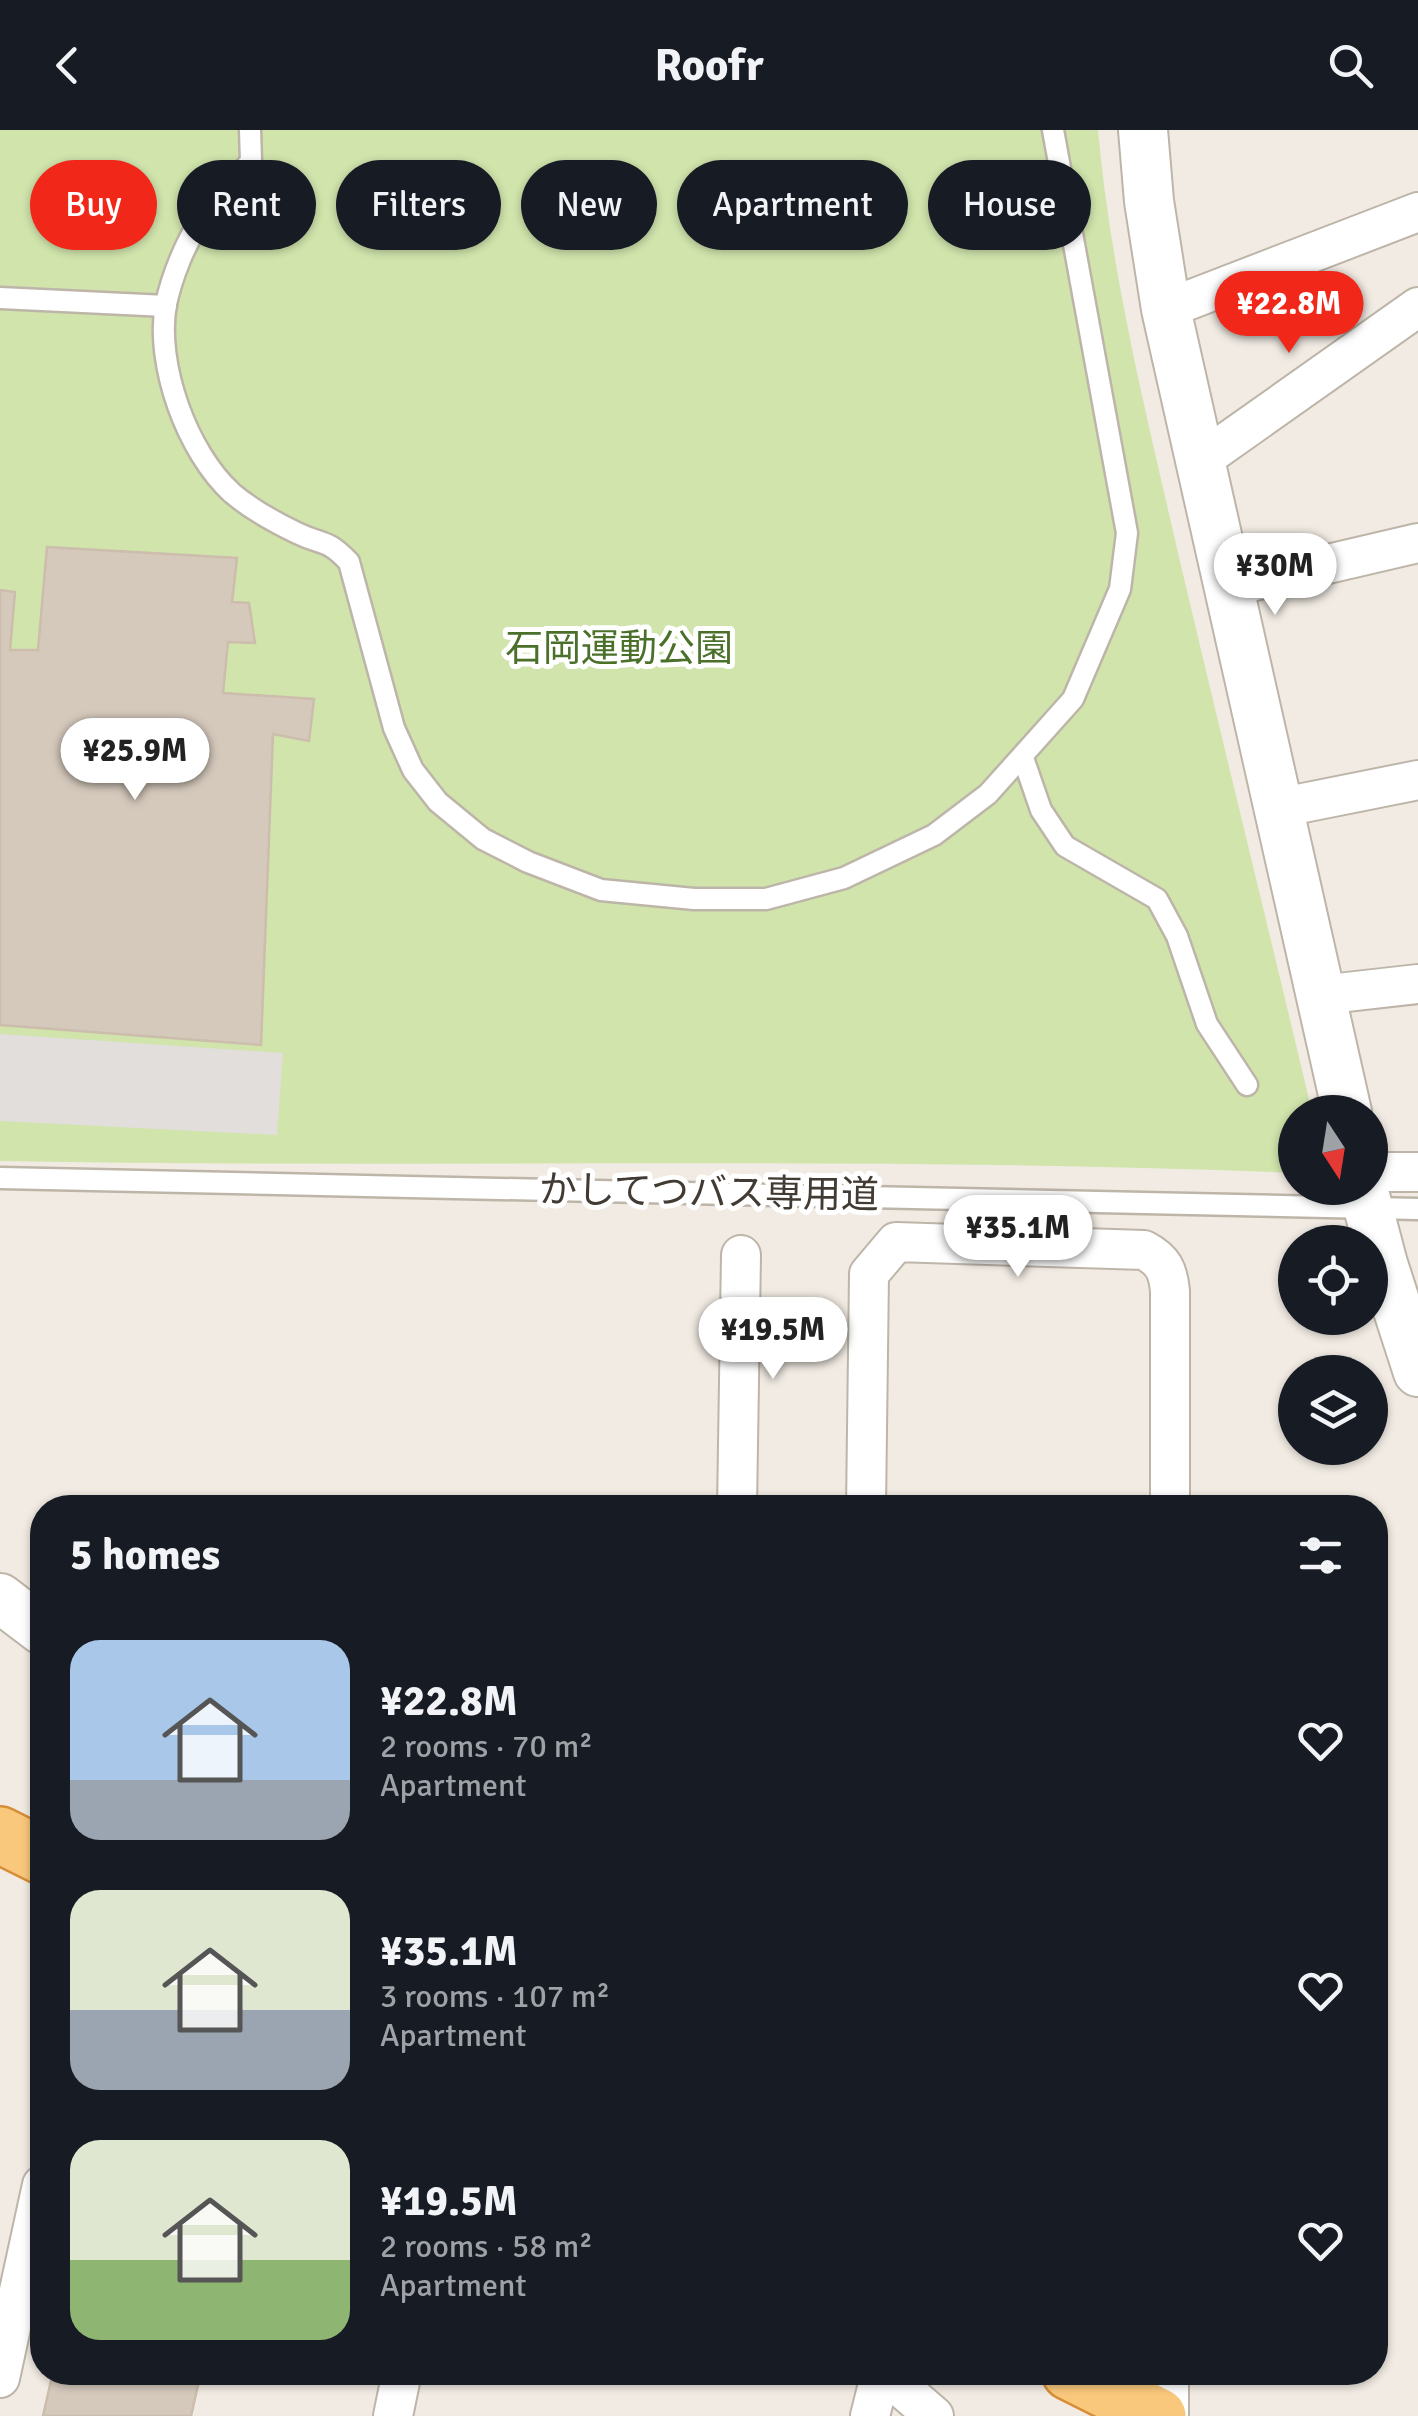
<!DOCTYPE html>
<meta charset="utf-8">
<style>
body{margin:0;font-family:Signika,"Noto Sans JP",sans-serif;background:#242831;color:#f1f3f6;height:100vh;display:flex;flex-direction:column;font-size:38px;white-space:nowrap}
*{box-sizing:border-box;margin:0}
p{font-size:32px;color:#9ea1a6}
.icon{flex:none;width:55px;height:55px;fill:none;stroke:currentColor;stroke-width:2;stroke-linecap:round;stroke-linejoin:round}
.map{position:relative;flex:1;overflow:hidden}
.details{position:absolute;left:30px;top:1365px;width:1358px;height:890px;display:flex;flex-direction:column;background:#171b24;border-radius:40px;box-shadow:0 2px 8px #0004}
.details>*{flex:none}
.top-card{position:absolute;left:30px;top:30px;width:1360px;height:90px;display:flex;gap:20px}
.needle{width:65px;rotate:168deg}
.tools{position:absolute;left:1278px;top:965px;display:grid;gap:20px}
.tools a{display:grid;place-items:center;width:110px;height:110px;border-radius:50%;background:#171b24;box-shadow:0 2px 8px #0004;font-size:50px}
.price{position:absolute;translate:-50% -85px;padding:0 22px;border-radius:35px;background:#fff;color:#222;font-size:32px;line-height:65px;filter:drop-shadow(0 2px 5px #0008)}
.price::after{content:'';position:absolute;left:50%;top:60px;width:30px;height:22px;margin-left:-15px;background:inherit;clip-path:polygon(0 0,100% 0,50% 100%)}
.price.on{background:#f12719;color:#fff}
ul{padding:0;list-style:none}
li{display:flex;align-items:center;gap:30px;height:250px;padding:0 40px}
li span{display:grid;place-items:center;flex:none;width:280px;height:200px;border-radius:30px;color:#555}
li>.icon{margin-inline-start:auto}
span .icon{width:120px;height:120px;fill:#fffc;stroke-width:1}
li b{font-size:42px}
h2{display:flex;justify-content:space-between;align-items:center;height:120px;padding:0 40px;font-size:42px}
.chip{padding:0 35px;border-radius:45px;background:#171b24;box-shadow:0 2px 8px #0004;font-size:35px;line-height:90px}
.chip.on{background:#f12719;color:#fff}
header{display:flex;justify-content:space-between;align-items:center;height:130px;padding:0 40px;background:#171b24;font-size:45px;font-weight:800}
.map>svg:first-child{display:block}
</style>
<header><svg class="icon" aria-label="back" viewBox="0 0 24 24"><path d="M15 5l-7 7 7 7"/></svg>Roofr<svg class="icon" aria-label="search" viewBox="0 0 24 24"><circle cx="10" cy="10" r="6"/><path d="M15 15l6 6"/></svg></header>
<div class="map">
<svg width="1418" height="2286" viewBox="0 0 1418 2286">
<rect width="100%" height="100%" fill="#f1ebe3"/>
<!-- green -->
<path fill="#d0e4ac" d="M 0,0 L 1098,0 C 1111,144 1146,283 1178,423 C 1222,610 1268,796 1312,982 L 1295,982 L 1295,1043 C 864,1025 432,1039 0,1031 Z"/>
<!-- parking -->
<polygon fill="#e1dedb" points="0,904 283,923 277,1005 0,991"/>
<!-- building -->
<g fill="#d5c9bc" stroke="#ccbdac" stroke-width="2.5">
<polygon points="47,417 237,428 232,472 249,473 255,513 228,512 223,563 314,569 309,611 273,604 261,915 0,895 0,460 15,462 10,520 38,520"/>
<polygon points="53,2242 201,2242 191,2286 43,2286"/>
</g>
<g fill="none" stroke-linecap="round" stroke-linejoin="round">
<defs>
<g id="service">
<path d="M 250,0 L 251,31 C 235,51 214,69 201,89 C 185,114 172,146 166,174 C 155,234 187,322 232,363 C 252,380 274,392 297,403 C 324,416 326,408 349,432 L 394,598 L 413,640 L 438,672 L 483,709 L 528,732 L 601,760 L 694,769 L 766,769 L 844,748 L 934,705 L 988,664 L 1073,569 L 1120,459 L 1127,403 L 1053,0"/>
<polyline points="0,168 166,176"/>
<polyline points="1023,628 1041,680 1065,716 1157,769 1177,806 1207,894 1247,955"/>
<polyline points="0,1048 1418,1079"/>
</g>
<g id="minor">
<polyline points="1166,179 1418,82"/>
<polyline points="1200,331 1418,177"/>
<polyline points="1229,457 1418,413"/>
<polyline points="1278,678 1418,650"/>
<polyline points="1320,865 1418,854"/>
<polyline points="1370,1042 1418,1042"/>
<polyline points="737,1378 741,1125"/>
<path d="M 866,1378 L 869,1144 L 896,1112 L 1144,1120 C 1163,1130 1168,1140 1170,1161 L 1170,1378"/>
<polyline points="883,2242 934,2286"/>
<polyline points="0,2248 42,2055"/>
<polyline points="393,2286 402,2242"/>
<polyline points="870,2286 881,2242"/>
<polyline points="1169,2286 1169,2242"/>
</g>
<g id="tertiary">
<polyline points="1143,0 1149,71 1166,179 1347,982"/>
<polyline points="1363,1058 1383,1134 1418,1242"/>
<polyline points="0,1468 42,1500"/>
</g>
<g id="trunk">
<polyline points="0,1705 42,1726"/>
<polyline points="1070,2242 1158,2286"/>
</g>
</defs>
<!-- service casing -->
<use href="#service" stroke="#beb5a9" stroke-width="25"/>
<!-- minor casing -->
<use href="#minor" stroke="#beb5a9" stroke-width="42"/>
<!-- tertiary casing -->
<use href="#tertiary" stroke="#beb5a9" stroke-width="52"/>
<!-- trunk casing -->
<use href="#trunk" stroke="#d68e37" stroke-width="60"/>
<!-- service -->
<use href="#service" stroke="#fff" stroke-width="20"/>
<!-- minor -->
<use href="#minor" stroke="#fff" stroke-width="38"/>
<!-- tertiary -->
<use href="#tertiary" stroke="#fff" stroke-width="48"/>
<!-- trunk -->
<use href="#trunk" stroke="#f9c87c" stroke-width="55"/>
</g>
<g text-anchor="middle" stroke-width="10" stroke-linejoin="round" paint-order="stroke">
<!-- park labels -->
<g font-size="38" fill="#4a702a" stroke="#fff">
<text x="619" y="531">石岡運動公園</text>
</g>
<!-- street labels -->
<g font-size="38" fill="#423b33" stroke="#fff">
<text transform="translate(709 1062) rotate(1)" y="13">かしてつバス専用道</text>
</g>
</g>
</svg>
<div class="tools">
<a><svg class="needle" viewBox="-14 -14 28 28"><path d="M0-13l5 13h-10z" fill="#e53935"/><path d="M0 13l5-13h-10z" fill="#9ea1a6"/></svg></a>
<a><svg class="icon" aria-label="locate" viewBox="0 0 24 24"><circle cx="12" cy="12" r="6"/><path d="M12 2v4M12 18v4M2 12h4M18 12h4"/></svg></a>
<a><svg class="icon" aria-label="layers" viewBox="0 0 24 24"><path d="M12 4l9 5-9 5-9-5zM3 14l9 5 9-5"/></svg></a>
</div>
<b class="price on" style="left:1289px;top:226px">¥22.8M</b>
<b class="price" style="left:1275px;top:488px">¥30M</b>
<b class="price" style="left:135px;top:673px">¥25.9M</b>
<b class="price" style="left:1018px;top:1150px">¥35.1M</b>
<b class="price" style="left:773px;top:1252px">¥19.5M</b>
<div class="top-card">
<a class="chip on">Buy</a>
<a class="chip">Rent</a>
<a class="chip">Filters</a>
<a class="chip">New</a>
<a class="chip">Apartment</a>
<a class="chip">House</a>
</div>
<section class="details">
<h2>5 homes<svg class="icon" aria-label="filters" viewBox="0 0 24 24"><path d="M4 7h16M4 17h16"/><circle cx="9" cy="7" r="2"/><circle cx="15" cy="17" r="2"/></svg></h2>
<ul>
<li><span style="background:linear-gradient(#a9c7e8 70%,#9aa5b1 0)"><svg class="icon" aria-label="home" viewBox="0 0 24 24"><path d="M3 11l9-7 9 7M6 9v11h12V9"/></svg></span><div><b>¥22.8M</b><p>2 rooms · 70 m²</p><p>Apartment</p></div><svg class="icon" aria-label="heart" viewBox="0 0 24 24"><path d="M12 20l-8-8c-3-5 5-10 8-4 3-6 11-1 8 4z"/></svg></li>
<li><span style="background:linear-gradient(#dfe7d0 60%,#9aa5b1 0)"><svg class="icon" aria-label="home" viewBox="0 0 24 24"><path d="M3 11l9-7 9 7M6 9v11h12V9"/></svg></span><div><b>¥35.1M</b><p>3 rooms · 107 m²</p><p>Apartment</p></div><svg class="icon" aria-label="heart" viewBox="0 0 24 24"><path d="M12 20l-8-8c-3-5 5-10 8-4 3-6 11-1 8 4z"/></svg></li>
<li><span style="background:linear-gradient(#dfe7d0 60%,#8fb573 0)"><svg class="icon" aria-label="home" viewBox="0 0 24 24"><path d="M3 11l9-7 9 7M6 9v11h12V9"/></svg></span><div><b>¥19.5M</b><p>2 rooms · 58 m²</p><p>Apartment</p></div><svg class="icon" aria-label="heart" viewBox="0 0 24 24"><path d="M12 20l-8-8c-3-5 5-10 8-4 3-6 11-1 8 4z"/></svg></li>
</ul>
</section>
</div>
